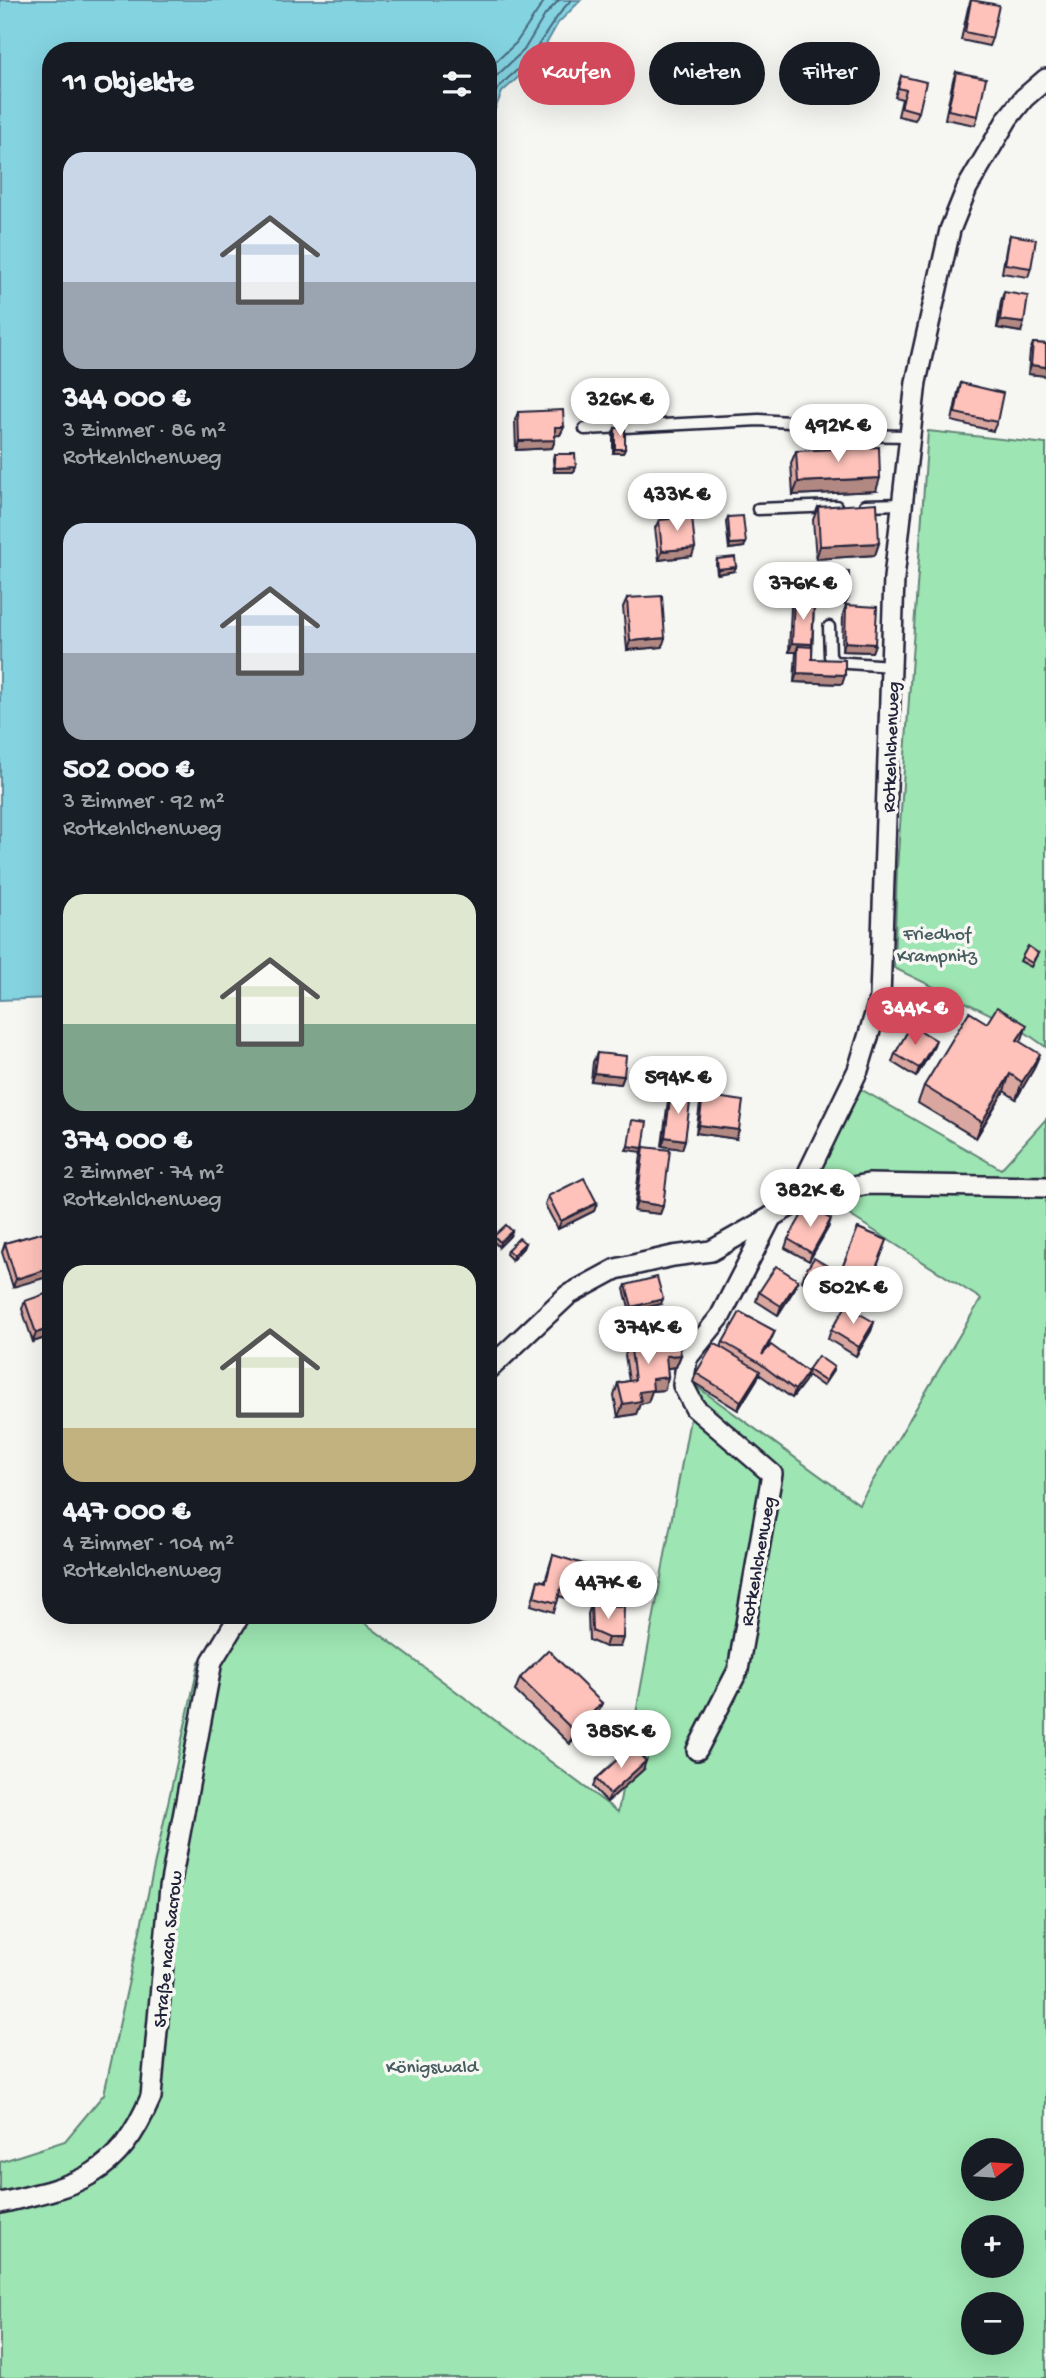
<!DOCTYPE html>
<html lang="de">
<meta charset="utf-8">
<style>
body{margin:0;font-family:"Gochi Hand",sans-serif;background:#20242c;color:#f1f3f6;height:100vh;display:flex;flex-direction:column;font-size:26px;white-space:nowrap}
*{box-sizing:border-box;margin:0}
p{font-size:23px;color:#9ea1a6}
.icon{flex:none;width:38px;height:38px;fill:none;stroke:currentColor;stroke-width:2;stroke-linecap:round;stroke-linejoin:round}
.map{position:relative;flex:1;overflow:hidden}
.sheet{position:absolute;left:42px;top:42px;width:455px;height:1582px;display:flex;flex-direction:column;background:#171b24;border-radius:28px;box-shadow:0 7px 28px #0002}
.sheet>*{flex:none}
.hud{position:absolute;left:518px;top:42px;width:422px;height:63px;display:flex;gap:14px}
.needle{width:46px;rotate:73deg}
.controls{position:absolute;left:961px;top:2138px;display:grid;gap:14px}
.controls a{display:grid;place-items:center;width:63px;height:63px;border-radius:50%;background:#171b24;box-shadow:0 7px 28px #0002;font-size:35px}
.price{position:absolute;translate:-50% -60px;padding:0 16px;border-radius:24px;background:#fff;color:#222;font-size:23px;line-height:46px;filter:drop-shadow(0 2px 4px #0008)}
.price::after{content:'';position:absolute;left:50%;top:42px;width:21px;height:16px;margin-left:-10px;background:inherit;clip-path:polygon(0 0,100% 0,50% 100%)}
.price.on{background:#d1495b;color:#fff}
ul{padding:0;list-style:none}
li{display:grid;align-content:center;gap:14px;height:371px;padding:0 21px}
li span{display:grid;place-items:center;height:217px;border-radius:21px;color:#555}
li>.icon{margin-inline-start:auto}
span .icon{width:126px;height:126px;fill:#fffc;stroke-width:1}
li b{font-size:30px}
h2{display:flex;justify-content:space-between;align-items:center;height:84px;padding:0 21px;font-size:30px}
.pill{padding:0 24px;border-radius:32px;background:#171b24;box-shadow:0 7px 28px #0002;font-size:24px;line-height:63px}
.pill.on{background:#d1495b;color:#fff}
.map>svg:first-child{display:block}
</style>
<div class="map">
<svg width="1046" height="2378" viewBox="0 0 1046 2378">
<rect width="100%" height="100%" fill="#f6f6f2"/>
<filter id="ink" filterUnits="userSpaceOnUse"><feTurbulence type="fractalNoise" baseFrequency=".0143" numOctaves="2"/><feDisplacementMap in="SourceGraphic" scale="14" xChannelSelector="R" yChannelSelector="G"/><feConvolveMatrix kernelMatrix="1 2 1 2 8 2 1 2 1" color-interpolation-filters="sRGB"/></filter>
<g filter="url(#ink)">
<!-- green -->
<g fill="#9de5b2" stroke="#608476" stroke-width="2" fill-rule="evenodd">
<polygon points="928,431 1046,444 1046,1047 1019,1028 894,968 897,868"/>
<path d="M 843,1079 L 1001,1169 L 1046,1119 L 1046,2378 L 0,2378 L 0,2162 L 65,2141 L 104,2094 L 199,1662 L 233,1615 L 354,1615 L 618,1812 L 696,1386 L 859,1504 L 981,1299 L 793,1179 ZM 973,2151 L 1012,2151 L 1012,2189 L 973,2189 ZM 973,2228 L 1012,2228 L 1012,2266 L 973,2266 ZM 973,2305 L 1012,2305 L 1012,2343 L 973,2343 Z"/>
</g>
<!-- water -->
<polygon fill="#84d3e1" stroke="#5d8c9f" stroke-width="2" points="0,0 581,0 558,23 537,60 502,92 488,126 488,51 51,51 51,998 0,1000"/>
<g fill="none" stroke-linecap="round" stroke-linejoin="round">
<!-- shore -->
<g stroke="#49697d" stroke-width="2">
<polyline points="488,69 516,43 545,0"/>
<polyline points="488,84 524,50 545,15 559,0"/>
<path d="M 488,107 C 500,77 517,76 533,53 C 546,34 555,17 571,0"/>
</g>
<defs>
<g id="lane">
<polyline points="585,429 759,420 789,422 844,435 910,436"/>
<polyline points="865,505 903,504"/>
<polyline points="758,509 836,506"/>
<polyline points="829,627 830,656 834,662 891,666"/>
</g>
<g id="street">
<polyline points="808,1196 809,1171 858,1070 880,998 894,578 916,382 950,230 967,188 1008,118 1024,98 1046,79"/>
<polyline points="488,1370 568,1295 616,1269 673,1256 711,1251 808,1196 868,1184 1046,1187"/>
<polyline points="697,1750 738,1670 772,1474 695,1408 683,1385 687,1358 720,1317 772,1216"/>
<path d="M 0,2203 C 79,2185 117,2177 151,2097 L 170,1887 L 212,1661 L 240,1615"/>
</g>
</defs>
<!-- lane casing -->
<use href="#lane" stroke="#22223b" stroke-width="15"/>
<!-- street casing -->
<use href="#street" stroke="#22223b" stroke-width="24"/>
<!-- lane -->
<use href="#lane" stroke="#f6f6f2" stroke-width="10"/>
<!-- street -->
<use href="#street" stroke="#f6f6f2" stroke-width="19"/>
</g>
<!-- wall -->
<g fill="#daa7a0" stroke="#22223b" stroke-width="2">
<polygon points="971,0 992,38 989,46 961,40 968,8"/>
<polygon points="956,72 978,116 975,125 945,119 953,80"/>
<polygon points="901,76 919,112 915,120 898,116 902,99 895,97"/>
<polygon points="1010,235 1031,268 1028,277 1002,273 1007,244"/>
<polygon points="1004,292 1021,332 997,328 1001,301"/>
<polygon points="1033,343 1046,344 1046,376 1028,374 1030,351"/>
<polygon points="961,383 997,422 993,431 952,421 958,392"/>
<polygon points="518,412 564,427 560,435 555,435 555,440 552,448 516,450 515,420"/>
<polygon points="615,428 625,449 623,453 613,453 613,433"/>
<polygon points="796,451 876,491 793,495 791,463"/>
<polygon points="554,454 576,467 574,472 554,472 553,459"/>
<polygon points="818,507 879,543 875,555 816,559 813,520"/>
<polygon points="669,513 681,518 692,556 659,560 655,528 659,520 667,519"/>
<polygon points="728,517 744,547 729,549 726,522"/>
<polygon points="717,559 734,571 717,574 716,563"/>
<polygon points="816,570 849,596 845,604 814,604 812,659 845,675 842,684 794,682 796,652 789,652 791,607 794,599 813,600 813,579"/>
<polygon points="627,598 662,647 627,650 623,607"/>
<polygon points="846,605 875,644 872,652 842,651 843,614"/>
<polygon points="1038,953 1031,967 1020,961 1022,957"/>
<polygon points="1020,1042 1033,1070 1016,1099 1004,1091 976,1138 918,1103 924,1086"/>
<polygon points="933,1048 916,1077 892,1062 895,1054"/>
<polygon points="597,1053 624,1076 621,1084 591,1081 593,1062"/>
<polygon points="671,1092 685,1140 682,1149 662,1146 668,1101"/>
<polygon points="703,1095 736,1139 696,1133 700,1104"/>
<polygon points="644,1147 663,1206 660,1214 634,1211 641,1155"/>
<polygon points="548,1196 597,1203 594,1211 558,1229 545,1205"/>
<polygon points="828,1228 809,1261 785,1248 788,1239"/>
<polygon points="858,1228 887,1240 869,1287 843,1276 840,1284 832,1298 802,1281 805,1272 840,1273"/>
<polygon points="512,1231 510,1236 499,1247 493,1241 494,1236"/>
<polygon points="44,1232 13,1287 2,1252 5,1243"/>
<polygon points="525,1243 523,1248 512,1260 506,1254 507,1250"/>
<polygon points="798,1280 795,1288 778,1315 756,1301 759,1292"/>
<polygon points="626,1285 661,1304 630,1311 624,1289"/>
<polygon points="51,1294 51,1336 33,1342 22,1309 25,1301 50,1297"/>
<polygon points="874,1322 871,1331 856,1356 828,1339 831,1330"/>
<polygon points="775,1331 767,1349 808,1372 808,1370 834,1367 833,1371 823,1386 807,1375 805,1381 792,1398 759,1374 757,1379 738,1410 693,1382 696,1373 721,1347 723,1342"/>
<polygon points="630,1342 681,1355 676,1367 667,1368 668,1377 664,1390 652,1391 648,1402 640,1404 636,1414 618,1417 614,1396 618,1383 629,1381 625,1355"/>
<polygon points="553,1555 583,1582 580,1591 573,1589 569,1599 559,1596 554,1612 531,1605 538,1580 545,1581"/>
<polygon points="591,1605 620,1647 605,1647 589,1640 588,1614"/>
<polygon points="520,1678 602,1703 597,1716 570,1744 515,1691"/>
<polygon points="643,1770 607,1802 593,1787 596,1779"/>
</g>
<!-- shaded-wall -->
<g fill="#b28882" stroke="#22223b" stroke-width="2">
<polygon points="1000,320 1024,323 1021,332 997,328"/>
<polygon points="1031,365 1046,367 1046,376 1028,374"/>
<polygon points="555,427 564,427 560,435 552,436"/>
<polygon points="555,440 552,448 516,450 519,441"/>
<polygon points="615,449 625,449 623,453 613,453"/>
<polygon points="576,467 574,472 554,472 555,468"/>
<polygon points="880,478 876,491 793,495 798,482"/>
<polygon points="746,543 744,547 729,549 730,544"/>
<polygon points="879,543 875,555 816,559 820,546"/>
<polygon points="695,548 692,556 659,560 662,551"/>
<polygon points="736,567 734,571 717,574 718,569"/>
<polygon points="816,595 849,596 845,604 813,604"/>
<polygon points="665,638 662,647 627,650 630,641"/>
<polygon points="845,642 875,644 872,652 842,651"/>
<polygon points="792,643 812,644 809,653 798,646 796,652 789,652"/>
<polygon points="797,673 845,675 842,684 794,682"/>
<polygon points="1027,1025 1021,1042 1017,1040"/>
<polygon points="936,1040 933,1048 916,1077 919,1068"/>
<polygon points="1040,1054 1033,1070 1016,1099 1022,1082"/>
<polygon points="594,1073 624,1076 621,1084 591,1081"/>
<polygon points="1010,1074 1004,1091 976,1138 982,1122"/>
<polygon points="699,1125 739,1130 736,1139 696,1133"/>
<polygon points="665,1137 685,1140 682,1149 662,1146"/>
<polygon points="628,1146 643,1148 642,1152 626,1150"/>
<polygon points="637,1202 663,1206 660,1214 634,1211"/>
<polygon points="597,1203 594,1211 558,1229 561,1221"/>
<polygon points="831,1219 828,1228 809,1261 812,1253"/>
<polygon points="512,1231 510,1236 499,1247 500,1242"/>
<polygon points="525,1243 523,1248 512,1260 513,1255"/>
<polygon points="51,1268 51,1276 13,1287 16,1279"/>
<polygon points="843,1275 840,1284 832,1298 835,1289"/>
<polygon points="798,1280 795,1288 778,1315 781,1306"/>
<polygon points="663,1299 661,1304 630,1311 632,1307"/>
<polygon points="874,1322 871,1331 856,1356 859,1347"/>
<polygon points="51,1328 51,1336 33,1342 36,1333"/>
<polygon points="681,1355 676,1367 661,1369 666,1356"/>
<polygon points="760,1371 757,1379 738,1410 741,1401"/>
<polygon points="808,1372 805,1381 792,1398 795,1390"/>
<polygon points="668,1377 664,1390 652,1391 648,1402 640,1404 636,1414 618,1417 623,1404 639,1392 652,1379"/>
<polygon points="608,1638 623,1638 620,1647 605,1647"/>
<polygon points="602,1703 597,1716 570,1744 574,1731"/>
<polygon points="646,1761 643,1770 607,1802 610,1794"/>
</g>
<!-- building -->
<g fill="#fec2ba" stroke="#22223b" stroke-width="2">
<polygon points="971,0 999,5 992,38 965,32"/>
<polygon points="956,72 986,78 978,116 948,110"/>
<polygon points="901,76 926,82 919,112 901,107 906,90 898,88"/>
<polygon points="1010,235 1036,239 1031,268 1005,264"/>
<polygon points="1004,292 1028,296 1024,323 1000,320"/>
<polygon points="1033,343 1046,344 1046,367 1031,365"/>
<polygon points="961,383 1003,393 997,422 955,413"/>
<polygon points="563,410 564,427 555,427 555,440 519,441 518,412"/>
<rect x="615" y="428" width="10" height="21"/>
<polygon points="879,447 880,478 798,482 796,451"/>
<polygon points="554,454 575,454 576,467 555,468"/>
<polygon points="877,503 879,543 820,546 818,507"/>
<polygon points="681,512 681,518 692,516 695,548 662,551 659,520 669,519 669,513"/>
<polygon points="743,516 746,543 730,544 728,517"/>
<polygon points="735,557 736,567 718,569 717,559"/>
<polygon points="816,570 849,571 849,596 816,595"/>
<polygon points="662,596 665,638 630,641 627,598"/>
<polygon points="794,599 814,600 812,644 792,643"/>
<polygon points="846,605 877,607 875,644 845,642"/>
<polygon points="798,646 812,647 812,659 845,660 845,675 797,673"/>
<polygon points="1028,946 1038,953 1032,963 1022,957"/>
<polygon points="997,1007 1027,1025 1017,1040 1040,1054 1022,1082 1010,1074 982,1122 924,1086 969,1012 987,1023"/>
<polygon points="911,1025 936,1040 919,1068 895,1054"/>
<polygon points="597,1053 626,1056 624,1076 594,1073"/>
<polygon points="671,1092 691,1095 685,1140 665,1137"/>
<polygon points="703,1095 743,1101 739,1130 699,1125"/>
<polygon points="632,1120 647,1122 643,1148 628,1146"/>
<polygon points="644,1147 670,1150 663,1206 637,1202"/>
<polygon points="584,1178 597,1203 561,1221 548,1196"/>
<polygon points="807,1206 831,1219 812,1253 788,1239"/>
<polygon points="506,1225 512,1231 500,1242 494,1236"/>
<polygon points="858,1228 887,1240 872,1278 843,1266"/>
<polygon points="44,1232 51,1255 51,1268 16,1279 5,1243"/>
<polygon points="519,1238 525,1243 513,1255 507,1250"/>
<polygon points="814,1258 843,1275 835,1289 805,1272"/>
<polygon points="776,1266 798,1280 781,1306 759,1292"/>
<polygon points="657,1277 663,1299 632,1307 626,1285"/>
<polygon points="48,1293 51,1300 51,1328 36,1333 25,1301"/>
<polygon points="846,1306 874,1322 859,1347 831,1330"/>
<polygon points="740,1312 775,1331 762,1355 771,1345 808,1372 795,1390 758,1362 723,1342"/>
<polygon points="678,1336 681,1355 666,1356 668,1377 652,1379 653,1390 639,1392 641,1401 623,1404 618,1383 635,1380 630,1342"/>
<polygon points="714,1343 760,1371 741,1401 696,1373"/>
<polygon points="818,1356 834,1367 825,1381 808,1370"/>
<polygon points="553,1555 587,1565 583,1582 575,1580 572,1590 561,1587 557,1603 534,1597 538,1580 546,1582"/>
<polygon points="591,1605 624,1606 623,1638 608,1638 592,1631"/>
<polygon points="548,1650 602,1703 574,1731 520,1678"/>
<polygon points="632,1746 646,1761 610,1794 596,1779"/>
</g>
</g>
<g text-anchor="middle" stroke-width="7" stroke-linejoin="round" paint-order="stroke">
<!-- street labels -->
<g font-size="19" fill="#22223b" stroke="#f6f6f2">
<text transform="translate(889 747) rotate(-88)" y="7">Rotkehlchenweg</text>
<text transform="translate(756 1561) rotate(-80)" y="7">Rotkehlchenweg</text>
<text transform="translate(166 1949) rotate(-84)" y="7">Straße nach Sacrow</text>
</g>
<!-- park labels -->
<g font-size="19" fill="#475c5f" stroke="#f6f6f2">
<text x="937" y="939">Friedhof<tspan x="937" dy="22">Krampnitz</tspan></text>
<text x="432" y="2072">Königswald</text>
</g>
</g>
</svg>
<div class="controls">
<a><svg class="needle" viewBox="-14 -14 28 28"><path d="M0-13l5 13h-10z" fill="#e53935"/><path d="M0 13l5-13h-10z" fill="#9ea1a6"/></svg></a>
<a>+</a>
<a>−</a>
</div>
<b class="price" style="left:620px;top:438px">326K €</b>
<b class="price" style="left:838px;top:464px">492K €</b>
<b class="price" style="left:677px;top:533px">433K €</b>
<b class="price" style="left:803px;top:622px">376K €</b>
<b class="price on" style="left:915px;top:1047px">344K €</b>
<b class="price" style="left:678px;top:1116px">594K €</b>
<b class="price" style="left:810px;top:1229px">382K €</b>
<b class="price" style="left:853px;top:1326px">502K €</b>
<b class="price" style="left:648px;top:1366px">374K €</b>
<b class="price" style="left:608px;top:1621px">447K €</b>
<b class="price" style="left:621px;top:1770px">385K €</b>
<div class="hud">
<a class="pill on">Kaufen</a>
<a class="pill">Mieten</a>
<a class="pill">Filter</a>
</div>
<section class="sheet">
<h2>11 Objekte<svg class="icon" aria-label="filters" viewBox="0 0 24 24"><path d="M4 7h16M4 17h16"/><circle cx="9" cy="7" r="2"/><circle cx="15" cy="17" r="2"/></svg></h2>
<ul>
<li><span style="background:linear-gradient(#c9d6e8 60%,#9aa5b1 0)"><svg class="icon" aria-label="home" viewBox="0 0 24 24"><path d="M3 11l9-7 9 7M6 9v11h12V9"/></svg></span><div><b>344 000 €</b><p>3 Zimmer · 86 m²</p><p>Rotkehlchenweg</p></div></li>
<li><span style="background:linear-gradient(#c9d6e8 60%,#9aa5b1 0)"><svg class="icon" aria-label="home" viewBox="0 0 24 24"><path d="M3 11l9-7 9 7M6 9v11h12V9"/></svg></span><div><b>502 000 €</b><p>3 Zimmer · 92 m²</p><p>Rotkehlchenweg</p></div></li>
<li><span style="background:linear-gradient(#dfe7d0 60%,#7fa58c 0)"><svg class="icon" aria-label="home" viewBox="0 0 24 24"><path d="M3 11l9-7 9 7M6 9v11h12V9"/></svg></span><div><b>374 000 €</b><p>2 Zimmer · 74 m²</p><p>Rotkehlchenweg</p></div></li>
<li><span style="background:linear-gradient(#dfe7d0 75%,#c2b280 0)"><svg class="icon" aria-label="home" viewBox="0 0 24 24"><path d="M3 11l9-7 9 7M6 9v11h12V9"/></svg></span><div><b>447 000 €</b><p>4 Zimmer · 104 m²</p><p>Rotkehlchenweg</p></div></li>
</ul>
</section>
</div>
